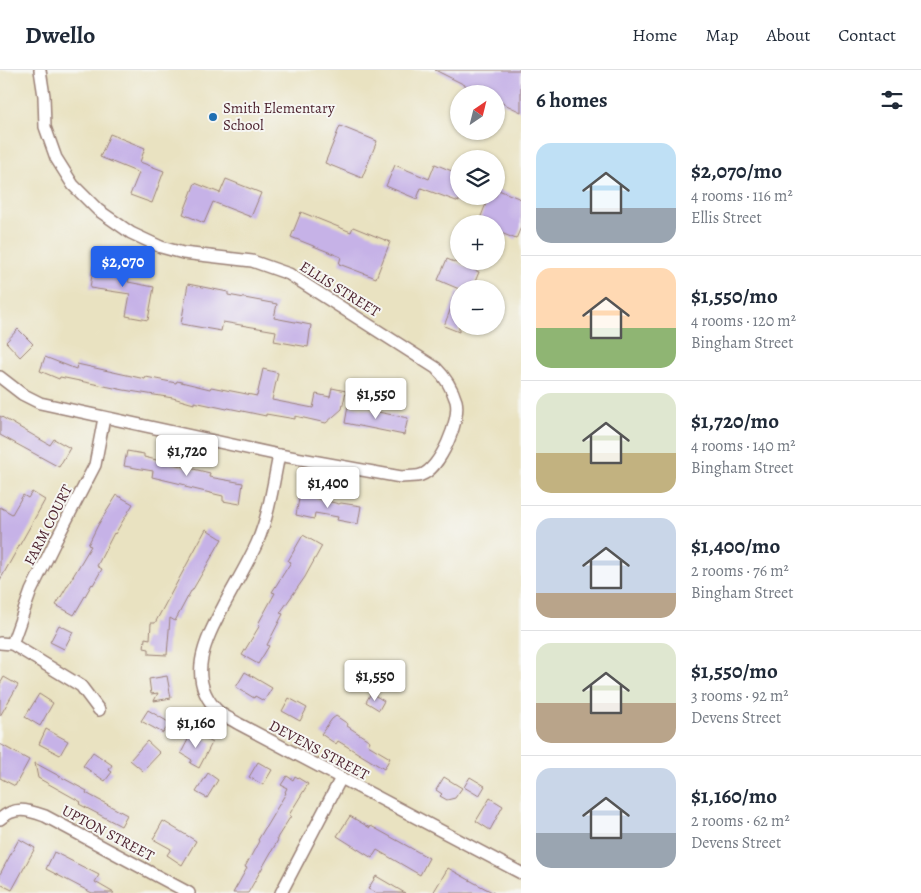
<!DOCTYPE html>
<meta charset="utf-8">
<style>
body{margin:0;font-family:Alegreya,serif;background:#f6f6f7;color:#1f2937;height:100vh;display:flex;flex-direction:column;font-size:19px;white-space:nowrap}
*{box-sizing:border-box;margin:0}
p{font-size:16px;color:#747a83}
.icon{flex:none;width:28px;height:28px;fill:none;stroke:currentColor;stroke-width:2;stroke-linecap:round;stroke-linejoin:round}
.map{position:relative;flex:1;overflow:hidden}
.panel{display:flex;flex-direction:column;background:#fff;width:400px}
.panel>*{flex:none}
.needle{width:32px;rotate:35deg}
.tools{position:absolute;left:450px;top:15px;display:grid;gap:10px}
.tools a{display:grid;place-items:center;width:55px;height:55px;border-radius:50%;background:#fff;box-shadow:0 1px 4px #0004;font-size:25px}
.price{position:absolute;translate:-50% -42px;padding:0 11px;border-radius:5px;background:#fff;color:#222;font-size:16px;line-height:32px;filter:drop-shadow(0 1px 2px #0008)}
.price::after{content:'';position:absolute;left:50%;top:30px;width:15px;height:11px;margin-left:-8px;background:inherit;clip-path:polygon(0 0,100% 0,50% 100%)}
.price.selected{background:#2563eb;color:#fff}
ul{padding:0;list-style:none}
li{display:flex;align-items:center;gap:15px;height:125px;padding:0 15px}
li+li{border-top:1px solid #e0e1e3}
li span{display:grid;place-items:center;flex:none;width:140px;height:100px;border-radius:15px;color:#555}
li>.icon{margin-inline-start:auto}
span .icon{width:60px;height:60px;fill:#fffc;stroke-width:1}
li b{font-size:21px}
h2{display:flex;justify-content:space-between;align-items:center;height:60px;padding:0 15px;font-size:21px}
header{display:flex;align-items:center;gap:30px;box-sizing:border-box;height:70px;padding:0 25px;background:#fff;border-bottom:1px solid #e0e1e3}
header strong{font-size:24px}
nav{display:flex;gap:28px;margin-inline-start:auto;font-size:18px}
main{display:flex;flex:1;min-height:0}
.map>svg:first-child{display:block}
</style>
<header>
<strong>Dwello</strong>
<nav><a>Home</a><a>Map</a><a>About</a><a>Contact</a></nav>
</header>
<main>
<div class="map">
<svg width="521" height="823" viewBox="0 0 521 823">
<rect width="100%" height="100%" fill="#f6f6f2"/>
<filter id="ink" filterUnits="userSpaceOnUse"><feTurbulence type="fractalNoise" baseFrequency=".02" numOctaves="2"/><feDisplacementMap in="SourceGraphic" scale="10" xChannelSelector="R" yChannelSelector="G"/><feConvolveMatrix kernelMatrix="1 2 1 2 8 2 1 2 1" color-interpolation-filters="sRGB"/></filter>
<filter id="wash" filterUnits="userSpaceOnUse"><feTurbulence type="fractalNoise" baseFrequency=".0096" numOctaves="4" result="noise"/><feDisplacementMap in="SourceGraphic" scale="20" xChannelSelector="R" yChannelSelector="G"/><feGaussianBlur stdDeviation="1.12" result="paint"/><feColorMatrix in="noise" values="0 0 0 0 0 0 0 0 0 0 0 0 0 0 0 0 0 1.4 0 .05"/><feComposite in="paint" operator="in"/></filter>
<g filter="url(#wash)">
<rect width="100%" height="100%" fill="#e9e2c1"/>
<g id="blocks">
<!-- building -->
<g fill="#c6b2e7">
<polygon points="435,0 521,0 521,42 496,30 496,24 483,24"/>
<polygon points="340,56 377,71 362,108 325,93"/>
<polygon points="110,64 145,78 140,92 164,101 152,133 130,125 139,103 100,87"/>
<polygon points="435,94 459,104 459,132 421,118 417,129 386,116 395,95 429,109"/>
<polygon points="226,109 261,123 251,147 213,132 204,153 183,144 195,113 220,123"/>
<polygon points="496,119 521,129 521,157 516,169 496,161 496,154 478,154 489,126 496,126"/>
<polygon points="301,142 351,162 353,157 390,172 376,208 339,194 341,187 291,167"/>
<polygon points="447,189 479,202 472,219 459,219 438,210"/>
<polygon points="94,191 131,197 128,212 154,217 148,250 126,246 130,224 90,218"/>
<polygon points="188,214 228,222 228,225 277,234 274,248 311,255 308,277 274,271 276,261 223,252 221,261 181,254"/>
<polygon points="458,220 459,220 459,262 444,256"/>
<polygon points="18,259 33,274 20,287 6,272"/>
<polygon points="45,287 76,299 77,294 145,309 146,307 176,313 177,311 210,319 211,317 257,326 263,299 278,303 272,330 313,338 316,324 330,327 332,318 346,321 342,339 326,353 295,346 295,349 266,344 266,346 228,338 227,339 194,332 194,334 173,328 124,320 60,307 59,309 40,301"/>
<polygon points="348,336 408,348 404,365 345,353"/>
<polygon points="0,346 50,375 54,369 70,378 59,397 0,365"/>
<polygon points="127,381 144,384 144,387 210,403 209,407 243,413 240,434 223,431 223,426 185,417 186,415 152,407 153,401 124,396"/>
<polygon points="32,422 45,430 0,510 0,437 12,444 23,425 28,428"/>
<polygon points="300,424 339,434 341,433 361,436 358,454 337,450 338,447 315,443 314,449 296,445"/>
<polygon points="117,425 133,434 115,464 114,463 97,496 102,499 93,515 92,514 74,545 56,535 91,476 88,475 98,455"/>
<polygon points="206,459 222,469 192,521 191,521 175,551 170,548 167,585 149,584 149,579 144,578 145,568 150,569 151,553 155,553"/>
<polygon points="303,465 322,476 305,507 280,543 283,544 267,575 269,576 258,594 242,585 260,555 258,554 275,523 272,522 291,492 288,491"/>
<polygon points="59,555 73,562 64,579 50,572"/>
<polygon points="245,602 272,618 264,631 255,626 254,628 236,617"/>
<polygon points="167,606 171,628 154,631 158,623 151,624 149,609"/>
<polygon points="4,607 18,615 0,646 0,614"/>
<polygon points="371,623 384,631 379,640 366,632"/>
<polygon points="39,624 53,633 40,656 25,647"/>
<polygon points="289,628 307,638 300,651 282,641"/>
<polygon points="148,640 170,653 163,663 141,651"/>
<polygon points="336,646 348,654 347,656 370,671 368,675 390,688 384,699 338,671 336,674 321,664 332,649"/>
<polygon points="46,659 68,671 60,685 39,674"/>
<polygon points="192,662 212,673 199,698 190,693 192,690 181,683"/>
<polygon points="147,671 160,683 143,701 130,690"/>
<polygon points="0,674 29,690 15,716 0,708"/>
<polygon points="93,682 112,695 109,700 112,702 105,711 83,696"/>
<polygon points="258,692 272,700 263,715 249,707"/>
<polygon points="35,693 87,721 86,723 127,745 121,756 79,734 81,732 38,708"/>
<polygon points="208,703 218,710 207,728 196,722"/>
<polygon points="287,706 293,710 295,706 308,714 289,745 291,746 277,768 278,770 248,823 233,823 247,798 245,797 259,771 258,770 286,723 285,722 287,718 281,715"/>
<polygon points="444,707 462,718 455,728 447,730 440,726 442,724 436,720"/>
<polygon points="470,707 485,716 479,726 464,717"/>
<polygon points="490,728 503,736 490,760 476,751"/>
<polygon points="350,746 370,758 371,756 429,788 420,805 377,780 372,788 337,766"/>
<polygon points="163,751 196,771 182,795 167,785 171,779 153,769"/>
<polygon points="19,769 35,778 12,820 0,814 0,804"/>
<polygon points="54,782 99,805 95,812 114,823 92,823 46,799"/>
<polygon points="448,798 473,812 494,823 433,823"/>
<polygon points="376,806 405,823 376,823 368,819"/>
</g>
</g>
</g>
<g filter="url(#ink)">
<use href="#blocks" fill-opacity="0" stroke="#9a8076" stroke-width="1"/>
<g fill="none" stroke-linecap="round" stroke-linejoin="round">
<defs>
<g id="street">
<path d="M 0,307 L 22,324 L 40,333 L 279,385 L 401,407 C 407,406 415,407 421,405 C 440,399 461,350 456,331 C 452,318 446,308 436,298 L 289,204 L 252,191 L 183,183 L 161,177 L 131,163 L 98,140 L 73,115 L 56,88 L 45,57 L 44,26 L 40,0"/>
<path d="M 279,385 C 273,415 269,445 257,473 C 247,495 234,516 223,537 C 205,571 185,610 219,642 C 225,647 233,650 239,654 L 521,803"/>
<polyline points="0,573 12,574 81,616 99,640"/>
<polyline points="12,574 31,521 56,470 95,395 104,348"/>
<path d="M 0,749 C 16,736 27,740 45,746 L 189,823"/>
<polyline points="281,823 341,708"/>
</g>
</defs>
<!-- street casing -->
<use href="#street" stroke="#9a8076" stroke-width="14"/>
<!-- street -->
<use href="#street" stroke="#fff" stroke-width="11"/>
</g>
</g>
<!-- markers -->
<circle fill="#1f6fb2" stroke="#f6f6f2" stroke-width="2" cx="213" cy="47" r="5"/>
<g text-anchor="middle" stroke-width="4" stroke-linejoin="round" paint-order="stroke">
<!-- poi labels -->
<g font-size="15" fill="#4a1f2b" stroke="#f6f6f2" text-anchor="start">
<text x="223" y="43">Smith Elementary<tspan x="223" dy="17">School</tspan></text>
</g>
<!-- street labels -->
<g font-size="15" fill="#4a1f2b" stroke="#f6f6f2">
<text transform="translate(340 219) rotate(32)" y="5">ELLIS STREET</text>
<text transform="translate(48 455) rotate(-63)" y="5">FARM COURT</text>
<text transform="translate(319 680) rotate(28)" y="5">DEVENS STREET</text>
<text transform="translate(108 763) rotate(28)" y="5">UPTON STREET</text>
</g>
</g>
</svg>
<div class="tools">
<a><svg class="needle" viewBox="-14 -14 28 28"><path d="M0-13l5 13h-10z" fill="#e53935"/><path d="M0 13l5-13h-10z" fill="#747a83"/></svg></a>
<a><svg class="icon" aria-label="layers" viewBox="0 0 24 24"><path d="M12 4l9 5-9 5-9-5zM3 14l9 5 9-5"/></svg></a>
<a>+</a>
<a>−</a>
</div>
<b class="price selected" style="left:123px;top:218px">$2,070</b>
<b class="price" style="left:376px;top:350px">$1,550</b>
<b class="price" style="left:187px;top:407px">$1,720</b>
<b class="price" style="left:328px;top:439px">$1,400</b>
<b class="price" style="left:375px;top:632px">$1,550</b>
<b class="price" style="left:196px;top:679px">$1,160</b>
</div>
<section class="panel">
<h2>6 homes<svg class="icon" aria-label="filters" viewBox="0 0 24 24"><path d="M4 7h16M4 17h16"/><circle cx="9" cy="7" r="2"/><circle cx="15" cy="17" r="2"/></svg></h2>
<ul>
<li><span style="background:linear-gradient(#bfe0f5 65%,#9aa5b1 0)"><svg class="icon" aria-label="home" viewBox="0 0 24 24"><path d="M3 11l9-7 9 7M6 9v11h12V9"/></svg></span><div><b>$2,070/mo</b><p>4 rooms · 116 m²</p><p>Ellis Street</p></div></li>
<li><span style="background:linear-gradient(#ffd9b3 60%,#8fb573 0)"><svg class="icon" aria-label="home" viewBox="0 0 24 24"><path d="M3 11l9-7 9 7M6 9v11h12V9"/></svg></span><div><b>$1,550/mo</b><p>4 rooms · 120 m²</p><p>Bingham Street</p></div></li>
<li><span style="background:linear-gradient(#dfe7d0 60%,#c2b280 0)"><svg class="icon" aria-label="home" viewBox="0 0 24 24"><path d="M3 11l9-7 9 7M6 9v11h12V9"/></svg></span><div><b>$1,720/mo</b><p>4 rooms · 140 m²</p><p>Bingham Street</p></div></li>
<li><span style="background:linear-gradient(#c9d6e8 75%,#b9a48a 0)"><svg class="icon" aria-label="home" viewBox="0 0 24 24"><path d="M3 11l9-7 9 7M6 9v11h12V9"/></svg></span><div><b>$1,400/mo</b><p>2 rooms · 76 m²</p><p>Bingham Street</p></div></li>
<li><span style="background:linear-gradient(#dfe7d0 60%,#b9a48a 0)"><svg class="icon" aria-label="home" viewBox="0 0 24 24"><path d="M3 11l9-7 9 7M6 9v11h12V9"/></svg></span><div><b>$1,550/mo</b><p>3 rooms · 92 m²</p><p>Devens Street</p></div></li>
<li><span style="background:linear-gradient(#c9d6e8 65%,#9aa5b1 0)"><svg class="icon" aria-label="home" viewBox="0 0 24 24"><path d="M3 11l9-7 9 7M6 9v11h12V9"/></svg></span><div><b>$1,160/mo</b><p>2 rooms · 62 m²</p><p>Devens Street</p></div></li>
</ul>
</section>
</main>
